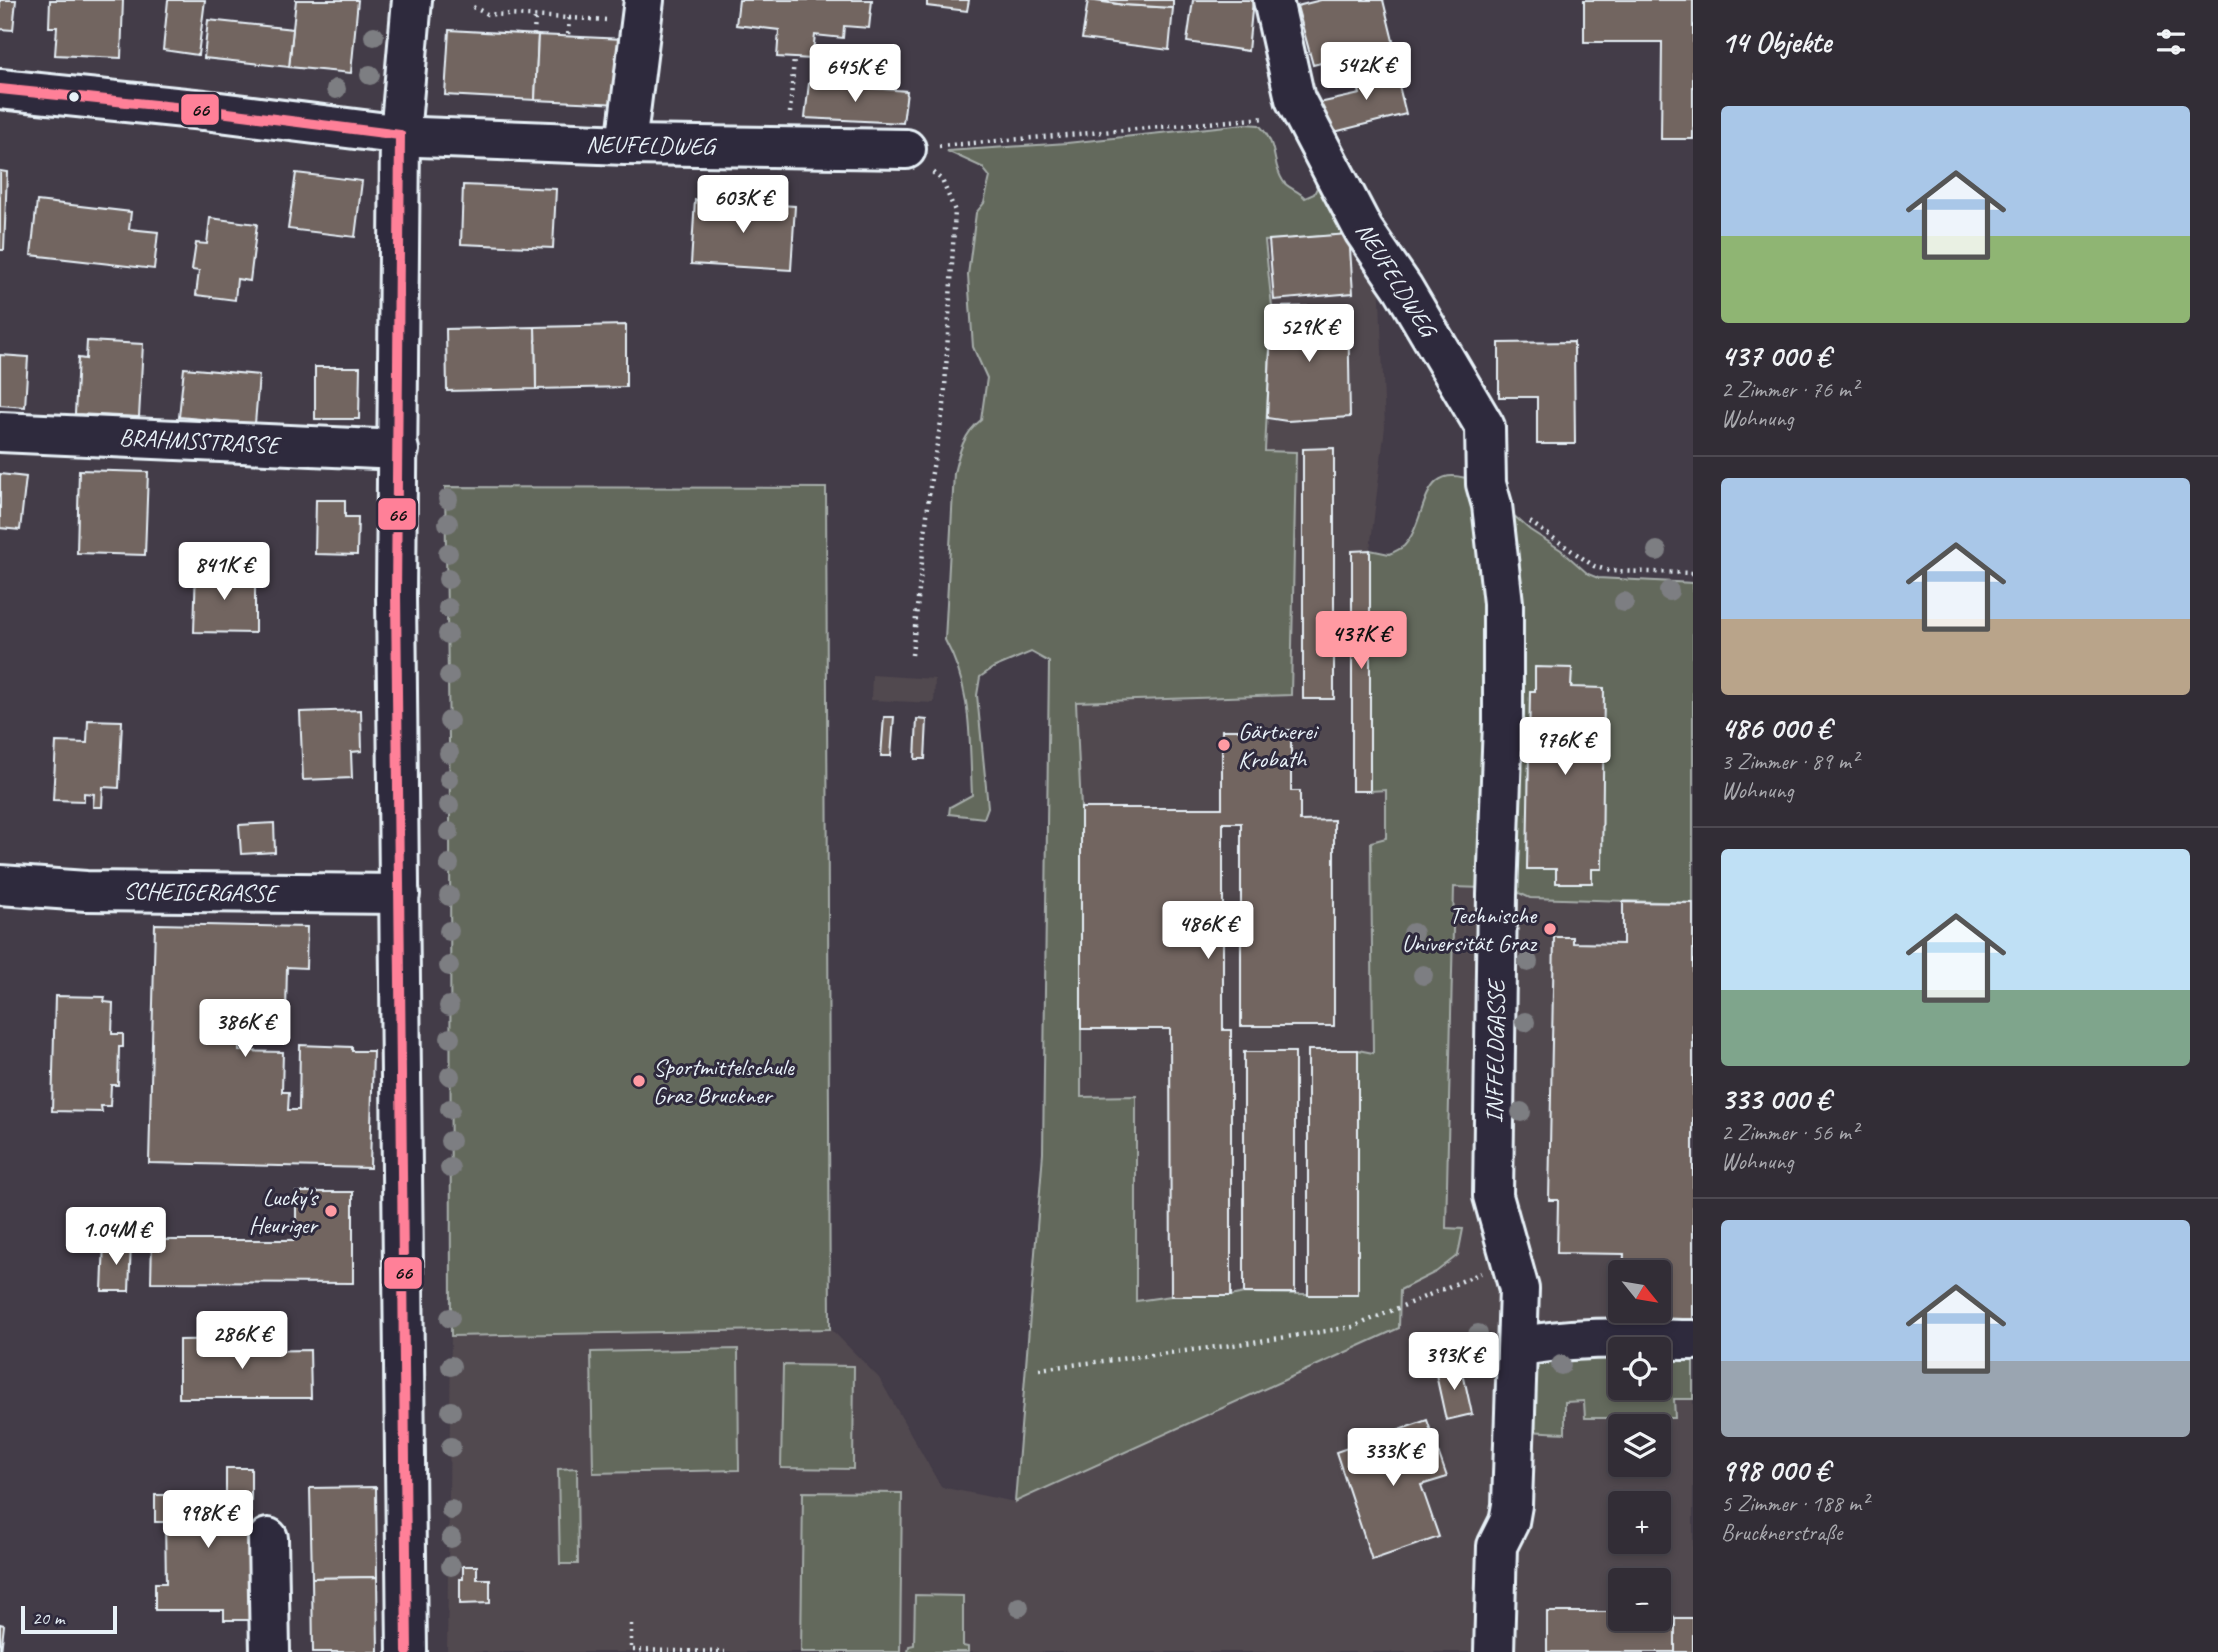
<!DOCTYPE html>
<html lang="de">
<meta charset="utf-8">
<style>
body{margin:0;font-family:Caveat,sans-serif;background:#3a353e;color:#f1f3f6;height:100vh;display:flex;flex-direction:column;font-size:26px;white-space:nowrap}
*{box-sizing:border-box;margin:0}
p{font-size:23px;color:#a8a8ad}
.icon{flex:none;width:38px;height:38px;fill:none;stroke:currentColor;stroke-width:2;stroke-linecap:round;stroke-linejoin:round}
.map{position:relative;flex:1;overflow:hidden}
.panel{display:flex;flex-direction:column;background:#322d36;width:525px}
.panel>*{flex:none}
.needle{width:46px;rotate:120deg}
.tools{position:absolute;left:1608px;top:1260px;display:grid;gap:14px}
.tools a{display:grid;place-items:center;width:63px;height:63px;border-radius:7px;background:#322d36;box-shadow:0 4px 10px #0003,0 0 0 2px #4d4951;font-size:35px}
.scale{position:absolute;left:21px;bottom:18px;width:96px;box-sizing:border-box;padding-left:7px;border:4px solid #e8f1f8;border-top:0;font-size:19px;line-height:24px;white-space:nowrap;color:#e8f1f8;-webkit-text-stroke:5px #2f2a3d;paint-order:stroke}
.price{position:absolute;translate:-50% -60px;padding:0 16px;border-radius:7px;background:#fff;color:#222;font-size:23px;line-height:46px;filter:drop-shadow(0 2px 4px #0008)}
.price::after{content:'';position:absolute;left:50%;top:42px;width:21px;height:16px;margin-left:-10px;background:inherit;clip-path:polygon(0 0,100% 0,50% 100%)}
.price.current{background:#ff9aa2;color:#111}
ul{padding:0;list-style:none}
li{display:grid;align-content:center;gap:14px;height:371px;padding:0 28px}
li+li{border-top:2px solid #4d4951}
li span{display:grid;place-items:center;height:217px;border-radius:7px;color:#555}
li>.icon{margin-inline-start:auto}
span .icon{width:126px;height:126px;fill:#fffc;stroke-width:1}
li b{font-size:30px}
h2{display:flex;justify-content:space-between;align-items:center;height:84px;padding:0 28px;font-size:30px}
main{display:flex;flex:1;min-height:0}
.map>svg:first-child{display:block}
</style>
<main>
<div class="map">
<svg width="1693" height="1652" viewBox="0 0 1693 1652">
<rect width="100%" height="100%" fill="#433c48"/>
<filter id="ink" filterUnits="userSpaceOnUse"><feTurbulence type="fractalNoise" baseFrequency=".0143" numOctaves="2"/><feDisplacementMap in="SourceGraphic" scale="14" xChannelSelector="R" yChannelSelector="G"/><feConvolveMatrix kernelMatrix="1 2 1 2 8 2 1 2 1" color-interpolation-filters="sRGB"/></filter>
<g filter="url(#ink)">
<!-- built -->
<g fill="#51484f" fill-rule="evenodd">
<polygon points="1349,234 1379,273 1385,427 1370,550 1370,790 1386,789 1386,839 1371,842 1373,1053 1358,1051 1358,1295 1244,1293 1231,1296 1171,1296 1136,1301 1136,1096 1081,1098 1081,808 1076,702 1291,695 1296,452 1265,451 1272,307 1265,240"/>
<path d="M 445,487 L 826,488 L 830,1328 L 879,1378 L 941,1487 L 1015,1502 L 1399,1328 L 1413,554 L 1598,584 L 1693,585 L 1693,1652 L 447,1652 L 451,1336 L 450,804 ZM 1620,1272 L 1659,1272 L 1659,1311 L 1620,1311 ZM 1620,1349 L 1659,1349 L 1659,1388 L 1620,1388 ZM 1620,1426 L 1659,1426 L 1659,1465 L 1620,1465 ZM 1620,1503 L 1659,1503 L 1659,1542 L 1620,1542 ZM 1620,1580 L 1659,1580 L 1659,1619 L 1620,1619 Z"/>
<polygon points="872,675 935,679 934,703 871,700"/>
</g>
<!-- green -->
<g fill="#64695c" stroke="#a6adaa" stroke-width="2" fill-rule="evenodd">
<path d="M 1245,124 L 1259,125 C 1279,145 1271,163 1283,181 C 1287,188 1298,190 1305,198 L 1314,194 L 1317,188 L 1313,175 L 1349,234 L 1265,241 L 1272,307 L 1265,451 L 1296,452 L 1291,695 L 1076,702 L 1081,808 L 1081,1097 L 1136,1096 L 1136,1301 L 1171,1296 L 1231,1296 L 1244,1293 L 1358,1295 L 1358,1050 L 1373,1053 L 1371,842 L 1386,838 L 1386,790 L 1370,791 L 1370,550 L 1389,554 C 1394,552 1400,549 1404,546 C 1429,520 1418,456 1476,482 L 1486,519 L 1483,888 L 1454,887 L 1446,1228 L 1463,1229 L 1458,1255 L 1436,1272 L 1400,1290 L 1399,1328 L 1015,1502 L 1043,1153 L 1049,662 L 1031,652 L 993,668 L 980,677 L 977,695 L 988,807 L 984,818 L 949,814 L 950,807 L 972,795 C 969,738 973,691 945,640 L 954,473 C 959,452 964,433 981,420 L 987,378 L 973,347 L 968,275 L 976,213 L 984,203 L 990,177 L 982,167 L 947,151 L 1067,143 Z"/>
<polygon points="445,487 826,488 830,1329 451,1336 450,804"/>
<polygon points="1503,506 1530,530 1561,550 1588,574 1598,578 1693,583 1693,903 1530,898 1519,893 1513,878"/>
<path d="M 1549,1348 L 1693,1349 L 1693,1399 L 1674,1399 L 1675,1418 L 1585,1418 L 1584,1401 L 1565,1402 L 1565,1433 L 1526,1431 C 1526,1411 1522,1381 1532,1362 C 1535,1356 1543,1351 1549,1348 ZM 1620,1349 L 1659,1349 L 1659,1388 L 1620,1388 Z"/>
<polygon points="738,1349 739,1470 593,1473 591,1352"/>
<polygon points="783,1365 854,1366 853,1469 781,1468"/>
<polygon points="577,1468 578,1564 560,1564 558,1469"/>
<polygon points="803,1492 902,1493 900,1652 801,1652"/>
<polygon points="915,1595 963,1596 963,1646 968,1647 968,1652 908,1652 909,1646 914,1645"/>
</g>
<!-- building -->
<g fill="#726560" stroke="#e8f1f8" stroke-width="2">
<polygon points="0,0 16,0 13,30 0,29"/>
<polygon points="50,0 123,0 121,58 55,55 57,27 49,27"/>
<polygon points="168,0 205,0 198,55 163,50"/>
<polygon points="296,0 358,0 351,73 289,67"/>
<polygon points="739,0 872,0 869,28 844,26 843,38 815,35 812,59 777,57 779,30 736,25"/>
<polygon points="927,0 969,0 967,11 927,6"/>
<polygon points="1088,0 1124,5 1173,8 1169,50 1082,39"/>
<polygon points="1096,0 1173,0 1173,8 1124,5"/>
<polygon points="1193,0 1253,0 1248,51 1187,42"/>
<polygon points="1321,0 1383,0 1394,45 1313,65 1297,6"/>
<polygon points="1584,0 1693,0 1693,139 1661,139 1662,42 1584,42"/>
<polygon points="208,20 293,29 289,67 204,58"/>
<polygon points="449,30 538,35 535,100 445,95"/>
<polygon points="538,35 624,39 621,104 535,100"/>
<polygon points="1394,66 1406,114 1326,134 1319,103 1360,94 1355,75"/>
<polygon points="809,83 907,91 903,123 805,118"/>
<polygon points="0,171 7,172 4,250 0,250"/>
<polygon points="296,173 362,181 355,237 288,229"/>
<polygon points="463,185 556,189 553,248 461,244"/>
<polygon points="695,200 795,206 791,270 691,264"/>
<polygon points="37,201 131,212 129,229 158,232 154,269 31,255"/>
<polygon points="210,218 257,224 250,281 237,279 235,300 196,295 199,271 192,270 196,243 207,244"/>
<polygon points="1349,234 1353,293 1274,300 1269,240"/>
<polygon points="1348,306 1350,417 1287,421 1267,418 1272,307"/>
<polygon points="626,325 626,387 536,389 535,327"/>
<polygon points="535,327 536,389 447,391 446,329"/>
<polygon points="87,341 143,344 139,417 75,414 78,358 86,359"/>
<polygon points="1574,342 1575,444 1537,444 1537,397 1499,397 1499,343"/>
<polygon points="0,355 28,357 25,407 0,405"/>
<polygon points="315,367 360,367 359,419 315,419"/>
<polygon points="184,368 259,375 255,424 179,417"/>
<polygon points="1334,448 1334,699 1303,699 1303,449"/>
<polygon points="79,470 148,472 145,555 77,553"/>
<polygon points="0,474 26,477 20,530 0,528"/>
<polygon points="316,500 345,500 345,517 358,517 357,555 315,554"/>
<polygon points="1370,550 1370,791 1352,791 1352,551"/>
<polygon points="196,567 239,568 239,583 255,583 255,633 194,632"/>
<polygon points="1535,667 1572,668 1571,687 1604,688 1602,869 1592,869 1592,883 1556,883 1556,869 1527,869 1530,691 1535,691"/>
<polygon points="361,710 362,751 351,752 352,778 303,780 300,712"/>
<polygon points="884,717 894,717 891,756 881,756"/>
<polygon points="917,719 927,720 925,759 915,759"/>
<polygon points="88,720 122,721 119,788 103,787 102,807 93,807 94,794 84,793 84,801 53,800 56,742 87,743"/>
<polygon points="1222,730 1291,730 1291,791 1300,791 1300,821 1334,820 1334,1026 1241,1026 1241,823 1223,823 1223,1030 1231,1030 1231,1296 1171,1296 1170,1029 1081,1029 1081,808 1222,808"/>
<polygon points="274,823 275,852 241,854 239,825"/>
<polygon points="1623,902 1693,903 1693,1323 1650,1323 1650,1311 1659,1311 1659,1272 1623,1272 1624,1254 1557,1253 1558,1200 1549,1200 1554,937 1573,937 1573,943 1623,944"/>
<polygon points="155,924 307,927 306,968 287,967 286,1013 264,1013 263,1028 239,1028 239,1051 283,1052 282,1092 289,1092 288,1110 299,1110 300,1045 352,1047 352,1051 373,1051 370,1168 149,1163"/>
<polygon points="55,996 105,997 104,1002 113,1003 112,1034 123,1034 123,1047 119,1047 118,1085 111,1085 110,1106 101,1106 102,1112 52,1111"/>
<rect x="1308" y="1050" width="50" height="245"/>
<rect x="1244" y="1052" width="51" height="241"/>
<polygon points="296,1192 353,1192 353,1283 151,1282 152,1240 296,1240"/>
<polygon points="104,1242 131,1243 129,1291 102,1291"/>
<polygon points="252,1339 252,1351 310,1350 311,1398 179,1398 179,1340"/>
<polygon points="1461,1364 1472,1414 1446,1420 1435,1370"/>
<polygon points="1427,1420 1447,1477 1421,1485 1439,1537 1372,1560 1336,1452"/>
<polygon points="226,1468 251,1468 251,1620 224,1620 224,1610 155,1610 155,1583 166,1583 165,1522 155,1522 155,1495 226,1495"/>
<polygon points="376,1487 377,1577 312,1578 310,1488"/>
<polygon points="463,1566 477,1566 477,1579 490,1579 490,1603 460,1604 460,1579 463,1579"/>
<polygon points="377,1577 378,1652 313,1652 312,1578"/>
<polygon points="1547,1612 1620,1612 1620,1619 1659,1619 1659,1612 1669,1612 1675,1618 1675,1652 1547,1652"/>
<rect x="1675" y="1618" width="18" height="34"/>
<polygon points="0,1624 4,1625 1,1652 0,1652"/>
</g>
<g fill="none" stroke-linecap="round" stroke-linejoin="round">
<defs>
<g id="minor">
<polyline points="1273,0 1295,99 1364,231 1403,288 1485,427 1486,484 1492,505 1503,603 1503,722 1497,895 1493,1196 1519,1289 1512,1505 1509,1522 1497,1546 1494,1652"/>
<polyline points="0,89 204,110 419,137 626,145 906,149"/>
<polyline points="626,145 644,0"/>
<polyline points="0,432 399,450"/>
<polyline points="0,885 86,891 400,894"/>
<path d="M 1518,1347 C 1575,1335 1635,1339 1693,1340"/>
<polyline points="268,1538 270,1652"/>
</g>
<polyline id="major" points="407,1652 396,595 400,135 412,0"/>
</defs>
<!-- minor casing -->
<use href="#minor" stroke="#e8f1f8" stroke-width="44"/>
<!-- major casing -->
<use href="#major" stroke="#e8f1f8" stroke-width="44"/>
<!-- path -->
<g stroke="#e8f1f8" stroke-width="4.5" stroke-dasharray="2 5" stroke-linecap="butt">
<polyline points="473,7 487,14 569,18 568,37"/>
<polyline points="569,18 607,20"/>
<polyline points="534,35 535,17"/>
<polyline points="790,113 794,58"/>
<polyline points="939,146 1265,118"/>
<polyline points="1530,522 1594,566 1609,571 1693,573"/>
<polyline points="912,655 931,478 944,405 955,211 942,180 930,170"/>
<polyline points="1039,1369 1233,1345 1353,1327 1481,1273"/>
<polyline points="631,1624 631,1650 725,1652"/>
</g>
<!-- minor -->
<use href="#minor" stroke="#2f2a3d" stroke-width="38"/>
<!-- major -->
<use href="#major" stroke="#2f2a3d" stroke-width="38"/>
<defs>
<g id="bus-1">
<polyline points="0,89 204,110 400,135"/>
<polyline points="400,135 396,595 407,1652"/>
</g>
</defs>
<!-- bus-1 casing -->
<use href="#bus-1" stroke="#2f2a3d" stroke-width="16"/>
<!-- bus-1 -->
<use href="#bus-1" stroke="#ff8098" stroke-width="10"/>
</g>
<!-- trees -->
<g fill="#7d7e82">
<circle cx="374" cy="36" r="10"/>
<circle cx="370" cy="75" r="10"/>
<circle cx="336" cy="89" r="10"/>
<circle cx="448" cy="499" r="10"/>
<circle cx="448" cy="523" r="10"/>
<circle cx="1657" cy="551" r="10"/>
<circle cx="448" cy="553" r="10"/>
<circle cx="448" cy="579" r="10"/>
<circle cx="1669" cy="591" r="10"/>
<circle cx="1624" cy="602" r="10"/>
<circle cx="448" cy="608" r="10"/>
<circle cx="448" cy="634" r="10"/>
<circle cx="449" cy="676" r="10"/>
<circle cx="449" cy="721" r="10"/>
<circle cx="449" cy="753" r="10"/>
<circle cx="449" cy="779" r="10"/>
<circle cx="449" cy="805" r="10"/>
<circle cx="449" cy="832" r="10"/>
<circle cx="449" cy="864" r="10"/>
<circle cx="449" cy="896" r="10"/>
<circle cx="449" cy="931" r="10"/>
<circle cx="1413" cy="933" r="10"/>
<circle cx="1528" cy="962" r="10"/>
<circle cx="449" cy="966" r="10"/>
<circle cx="1423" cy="975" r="10"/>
<circle cx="449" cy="1006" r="10"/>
<circle cx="1525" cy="1022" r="10"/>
<circle cx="450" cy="1038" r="10"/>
<circle cx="450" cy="1076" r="10"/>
<circle cx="450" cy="1109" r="10"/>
<circle cx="1521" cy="1112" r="10"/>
<circle cx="450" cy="1141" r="10"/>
<circle cx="450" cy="1168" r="10"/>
<circle cx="450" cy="1318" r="10"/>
<circle cx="1478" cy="1334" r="10"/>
<circle cx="1561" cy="1365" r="10"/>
<circle cx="451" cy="1366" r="10"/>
<circle cx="451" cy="1411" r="10"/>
<circle cx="451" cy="1447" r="10"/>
<circle cx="451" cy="1510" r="10"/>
<circle cx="451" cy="1538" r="10"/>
<circle cx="451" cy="1566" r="10"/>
<circle cx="1019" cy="1607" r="10"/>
</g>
</g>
<!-- markers -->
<circle fill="#e8f1f8" stroke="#2f2a3d" stroke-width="2.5" cx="74" cy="97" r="6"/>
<g fill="#ff9aa2" stroke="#2f2a3d" stroke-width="2.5">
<circle cx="1224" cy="745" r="7"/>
<circle cx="1550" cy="929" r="7"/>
<circle cx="639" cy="1081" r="7"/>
<circle cx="331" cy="1211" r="7"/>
</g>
<g text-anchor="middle" stroke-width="6" stroke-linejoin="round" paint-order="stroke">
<!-- street labels -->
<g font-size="24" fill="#e8f1f8" stroke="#2f2a3d">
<text transform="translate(650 145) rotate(1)" y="8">NEUFELDWEG</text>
<text transform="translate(1396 279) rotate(58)" y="8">NEUFELDWEG</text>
<text transform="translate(199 441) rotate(3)" y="8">BRAHMSSTRASSE</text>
<text transform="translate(200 892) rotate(1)" y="8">SCHEIGERGASSE</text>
<text transform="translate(1495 1052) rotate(-89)" y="8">INFFELDGASSE</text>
</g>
<!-- poi labels -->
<g font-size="24" fill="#e8f1f8" stroke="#2f2a3d" text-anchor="start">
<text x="1238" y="739">Gärtnerei<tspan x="1238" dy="28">Krobath</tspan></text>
<text x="1536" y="923" text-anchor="end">Technische<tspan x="1536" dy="28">Universität Graz</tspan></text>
<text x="653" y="1075">Sportmittelschule<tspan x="653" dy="28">Graz Bruckner</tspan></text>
<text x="317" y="1205" text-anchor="end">Lucky's<tspan x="317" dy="28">Heuriger</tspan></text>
</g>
</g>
<g stroke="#2f2a3d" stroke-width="2.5">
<rect x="180" y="93" width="40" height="33" rx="7" fill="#ff8098"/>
<rect x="377" y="497" width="40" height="34" rx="7" fill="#ff8098"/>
<rect x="383" y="1256" width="40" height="34" rx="7" fill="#ff8098"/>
</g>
<g font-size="19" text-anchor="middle" font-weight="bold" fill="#111">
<text x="200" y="116">66</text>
<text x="397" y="521">66</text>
<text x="403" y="1279">66</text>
</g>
</svg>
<div class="tools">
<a><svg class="needle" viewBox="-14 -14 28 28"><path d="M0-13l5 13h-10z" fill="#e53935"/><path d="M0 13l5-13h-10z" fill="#a8a8ad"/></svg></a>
<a><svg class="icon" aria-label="locate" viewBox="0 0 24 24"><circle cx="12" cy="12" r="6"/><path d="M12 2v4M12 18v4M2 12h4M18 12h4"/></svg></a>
<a><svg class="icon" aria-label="layers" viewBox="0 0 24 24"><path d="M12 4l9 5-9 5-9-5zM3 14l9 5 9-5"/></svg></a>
<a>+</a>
<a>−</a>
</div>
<div class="scale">20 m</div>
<b class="price" style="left:1366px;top:102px">542K €</b>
<b class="price" style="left:855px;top:104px">645K €</b>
<b class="price" style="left:743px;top:235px">603K €</b>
<b class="price" style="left:1309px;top:364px">529K €</b>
<b class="price" style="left:224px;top:602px">841K €</b>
<b class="price current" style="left:1361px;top:671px">437K €</b>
<b class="price" style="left:1565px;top:777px">976K €</b>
<b class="price" style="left:1208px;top:961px">486K €</b>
<b class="price" style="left:245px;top:1059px">386K €</b>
<b class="price" style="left:116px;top:1267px">1.04M €</b>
<b class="price" style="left:242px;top:1371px">286K €</b>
<b class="price" style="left:1454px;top:1392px">393K €</b>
<b class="price" style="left:1393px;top:1488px">333K €</b>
<b class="price" style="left:208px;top:1550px">998K €</b>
</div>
<section class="panel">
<h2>14 Objekte<svg class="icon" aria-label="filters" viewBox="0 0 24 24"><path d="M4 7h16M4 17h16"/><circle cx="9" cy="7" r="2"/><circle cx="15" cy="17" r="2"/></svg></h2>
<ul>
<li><span style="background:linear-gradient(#a9c7e8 60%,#8fb573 0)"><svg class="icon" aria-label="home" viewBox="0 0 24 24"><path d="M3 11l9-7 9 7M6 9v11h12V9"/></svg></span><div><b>437 000 €</b><p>2 Zimmer · 76 m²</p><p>Wohnung</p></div></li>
<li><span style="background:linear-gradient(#a9c7e8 65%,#b9a48a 0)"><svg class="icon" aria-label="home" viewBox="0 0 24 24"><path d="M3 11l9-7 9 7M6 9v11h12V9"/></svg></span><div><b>486 000 €</b><p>3 Zimmer · 89 m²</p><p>Wohnung</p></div></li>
<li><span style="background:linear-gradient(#bfe0f5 65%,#7fa58c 0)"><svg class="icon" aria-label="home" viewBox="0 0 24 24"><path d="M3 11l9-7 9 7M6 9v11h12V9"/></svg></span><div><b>333 000 €</b><p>2 Zimmer · 56 m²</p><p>Wohnung</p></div></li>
<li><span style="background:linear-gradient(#a9c7e8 65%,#9aa5b1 0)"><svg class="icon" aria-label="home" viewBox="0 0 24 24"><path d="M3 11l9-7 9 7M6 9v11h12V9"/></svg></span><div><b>998 000 €</b><p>5 Zimmer · 188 m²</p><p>Brucknerstraße</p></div></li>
</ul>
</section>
</main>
